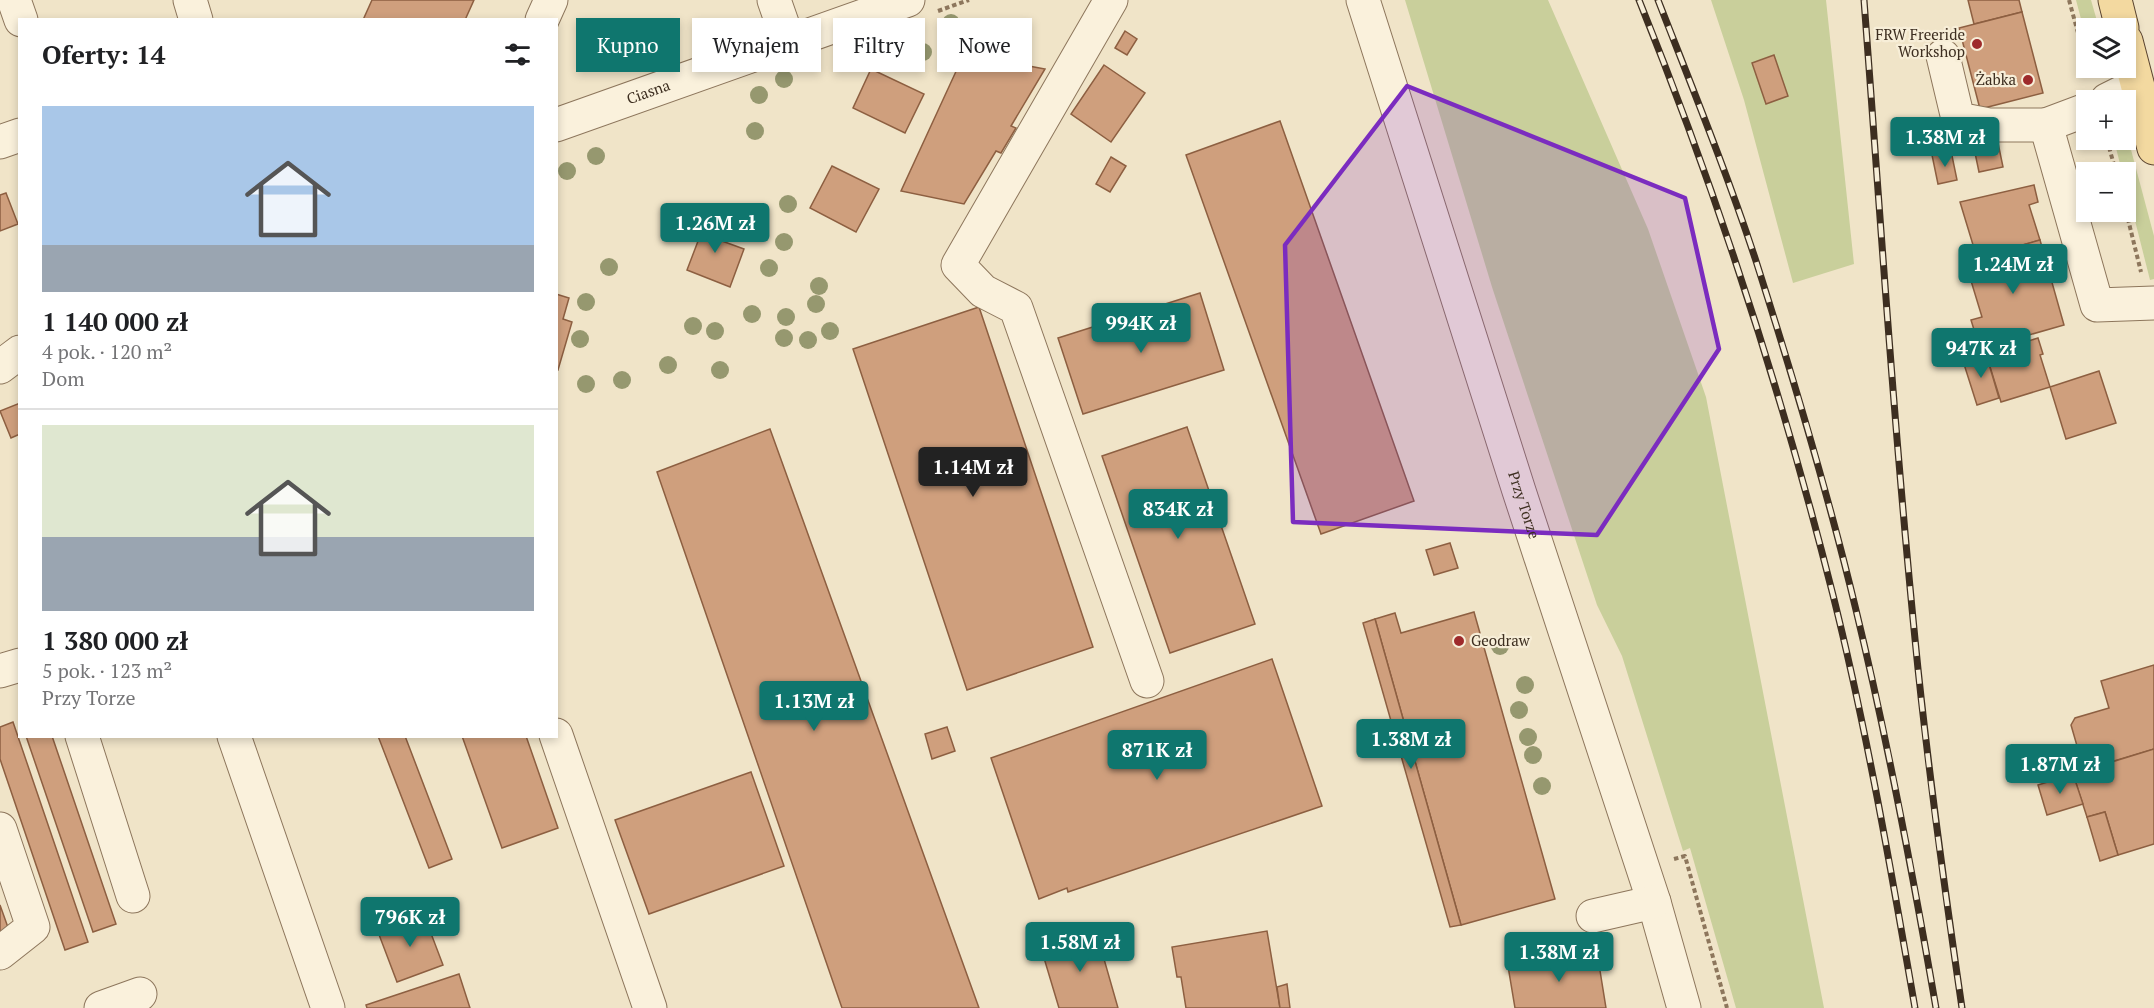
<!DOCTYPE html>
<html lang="pl">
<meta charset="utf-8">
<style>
body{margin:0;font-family:"PT Serif",serif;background:#f6f6f6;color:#202124;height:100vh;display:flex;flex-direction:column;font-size:22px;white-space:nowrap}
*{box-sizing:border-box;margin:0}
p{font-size:20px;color:#757577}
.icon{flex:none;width:33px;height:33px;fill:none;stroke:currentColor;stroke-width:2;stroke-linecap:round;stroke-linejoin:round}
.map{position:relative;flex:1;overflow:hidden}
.details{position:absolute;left:18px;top:18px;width:540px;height:720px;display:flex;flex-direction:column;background:#fff;border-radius:0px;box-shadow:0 3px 9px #0003}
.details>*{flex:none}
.hud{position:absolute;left:576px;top:18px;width:570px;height:54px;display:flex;gap:12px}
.controls{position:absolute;left:2076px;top:18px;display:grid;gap:12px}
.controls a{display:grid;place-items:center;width:60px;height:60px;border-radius:0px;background:#fff;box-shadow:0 3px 9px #0003;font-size:30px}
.price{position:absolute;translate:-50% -51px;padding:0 14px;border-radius:6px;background:#0f766e;color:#fff;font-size:20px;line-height:39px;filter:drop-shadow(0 2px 3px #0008)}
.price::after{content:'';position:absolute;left:50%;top:36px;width:18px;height:14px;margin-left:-9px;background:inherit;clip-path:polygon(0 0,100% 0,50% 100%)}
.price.selected{background:#222;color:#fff}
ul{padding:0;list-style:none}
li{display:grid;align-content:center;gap:12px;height:318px;padding:0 24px}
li+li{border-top:2px solid #e0e0e0}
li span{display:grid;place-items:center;height:186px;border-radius:0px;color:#555}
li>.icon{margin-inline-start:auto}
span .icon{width:108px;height:108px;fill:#fffc;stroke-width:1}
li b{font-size:26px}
h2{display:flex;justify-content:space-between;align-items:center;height:72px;padding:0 24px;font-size:26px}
.chip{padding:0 21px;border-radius:0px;background:#fff;box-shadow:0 3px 9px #0003;font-size:21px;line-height:54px}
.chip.selected{background:#0f766e;color:#fff}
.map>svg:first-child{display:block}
</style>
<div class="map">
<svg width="2154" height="1008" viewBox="0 0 2154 1008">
<rect width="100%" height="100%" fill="#f0e4c8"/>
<!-- green -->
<g fill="#c9cf9b">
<polygon points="1405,0 1548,0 1648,229 1706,397 1824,1008 1736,1008 1690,848 1683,851 1622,656 1597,605 1492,287"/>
<polygon points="1711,0 1826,0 1854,264 1793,283 1744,100"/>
<polygon points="2076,0 2091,0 2099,28 2086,28 2086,38"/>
<polygon points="2126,131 2154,236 2154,279 2150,280 2126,185 2126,172 2122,172 2114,140 2126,140"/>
</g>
<!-- building -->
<g fill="#cf9f7d" stroke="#8d5f41" stroke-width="1.5">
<polygon points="372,0 474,0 465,20 363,20"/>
<polygon points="1968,0 2019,0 2022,12 1974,24"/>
<polygon points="2022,12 2043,93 1980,109 1959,28"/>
<polygon points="1125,31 1137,39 1127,55 1115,48"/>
<polygon points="964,54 1045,69 1011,126 1016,128 1001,153 996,151 964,204 901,191"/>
<polygon points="1774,55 1788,96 1766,104 1752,63"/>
<polygon points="1104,65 1145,93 1111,142 1071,114"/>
<polygon points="871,69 924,94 905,133 853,108"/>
<polygon points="1280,121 1414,501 1321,534 1186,155"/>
<polygon points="1998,143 2003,167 1979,172 1974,148"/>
<polygon points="1951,151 1957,180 1938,184 1932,155"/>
<polygon points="1111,157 1126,166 1110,192 1096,184"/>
<polygon points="832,166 879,189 856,232 810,208"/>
<polygon points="2034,185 2038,202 2029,205 2040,240 1977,258 1960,202"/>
<polygon points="6,193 18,224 0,231 0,195"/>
<polygon points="708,215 729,223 722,241 744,249 730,287 687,270"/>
<polygon points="2040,240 2064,325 1980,349 1971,320 1982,317 1965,261"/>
<polygon points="1200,293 1224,370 1083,414 1058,338"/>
<polygon points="556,294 569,298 563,319 572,322 558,370 556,369"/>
<polygon points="979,307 1093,647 967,690 853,349"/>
<polygon points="2038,338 2043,354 2040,355 2050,387 2001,402 1986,354"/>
<polygon points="1986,354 1999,398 1977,405 1963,361"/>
<polygon points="2099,371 2116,423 2066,439 2050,387"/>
<polygon points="20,403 20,434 11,438 0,411"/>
<polygon points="1187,427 1255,624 1170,653 1102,456"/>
<polygon points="770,429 979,1008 842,1008 657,472"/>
<polygon points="1450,543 1458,568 1434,575 1426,550"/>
<polygon points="1474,612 1555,899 1461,925 1375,619 1395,613 1401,633"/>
<polygon points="1375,619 1461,925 1450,927 1363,623"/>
<polygon points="1272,659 1322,806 1068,892 1067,888 1039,899 991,758"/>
<polygon points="2154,665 2154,749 2084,770 2071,725 2075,718 2109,708 2101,681"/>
<polygon points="13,722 88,942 65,950 0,759 0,727"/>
<polygon points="947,727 955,751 932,759 925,734"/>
<polygon points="26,736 52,736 116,924 93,932"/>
<polygon points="378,736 405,736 452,859 429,868"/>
<polygon points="462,736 526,736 558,828 502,848"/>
<polygon points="2154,749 2154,844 2118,855 2105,812 2087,817 2073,774"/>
<polygon points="751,772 784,866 649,914 615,820"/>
<polygon points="2073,774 2083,804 2047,815 2038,785"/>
<polygon points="2105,812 2118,855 2100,861 2087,817"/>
<polygon points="0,905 10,933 0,937"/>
<polygon points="424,915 443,965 397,982 378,932"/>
<polygon points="1096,931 1118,1008 1059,1008 1041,948"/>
<polygon points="1267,931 1280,1008 1186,1008 1181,977 1177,977 1172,947"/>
<polygon points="1597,952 1606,1008 1515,1008 1508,966"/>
<polygon points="459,974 470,1008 367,1008 366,1005"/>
<polygon points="1287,984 1290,1008 1280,1008 1277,987"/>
</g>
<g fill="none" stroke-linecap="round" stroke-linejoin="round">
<defs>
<g id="minor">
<polyline points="14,0 21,20"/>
<polyline points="190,0 196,20"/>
<polyline points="774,0 789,43"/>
<polyline points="1111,0 958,265 983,291 1016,308 1147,681"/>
<path id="s1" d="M 1363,0 L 1519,491 L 1654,902 L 1684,1008"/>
<polyline points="542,20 551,0"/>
<polyline points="1943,56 1958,119 1989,125 2046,125"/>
<polyline points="2107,100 2137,85"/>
<polyline points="2086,110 2046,125 2097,305 2154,303"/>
<path id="s2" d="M 556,125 L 908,0"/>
<polyline points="0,142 20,135"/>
<polyline points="0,367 20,352"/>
<polyline points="0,671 20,665"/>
<polyline points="556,735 650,1008"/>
<polyline points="82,736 133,896"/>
<polyline points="234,736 328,1008"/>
<polyline points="0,829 33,927 0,953"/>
<polyline points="1593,916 1654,902"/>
<polyline points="101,1008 140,994"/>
</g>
<g id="major">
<polyline points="2115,0 2122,28"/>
<polyline points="2126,41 2154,148"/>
</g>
</defs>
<!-- minor casing -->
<use href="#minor" stroke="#8d765c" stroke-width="35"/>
<!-- major casing -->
<use href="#major" stroke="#5b4430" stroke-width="35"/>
<!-- path -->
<g stroke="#8d765c" stroke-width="4" stroke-dasharray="4.5 3" stroke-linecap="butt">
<polyline points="2069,0 2086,62"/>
<polyline points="938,11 969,0"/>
<polyline points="2107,140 2116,172"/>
<polyline points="2126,211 2141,272"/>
<polyline points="1674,859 1685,856 1727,1008"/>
</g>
<!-- minor -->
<use href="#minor" stroke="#faf1dc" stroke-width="33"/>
<!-- major -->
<use href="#major" stroke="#f3d9a0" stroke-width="33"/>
<defs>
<g id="rail">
<path d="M 1639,0 C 1717,193 1782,393 1833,595 C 1867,731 1891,870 1915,1008"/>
<path d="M 1658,0 C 1692,87 1727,173 1756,261 C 1793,377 1828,493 1856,610 C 1888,742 1913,875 1936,1008"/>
<path d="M 1864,0 C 1880,213 1894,427 1915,639 C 1927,763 1944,885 1962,1008"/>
</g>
</defs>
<!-- rail casing -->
<use href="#rail" stroke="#3d2e20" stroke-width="7"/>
<!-- rail -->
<use href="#rail" stroke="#f7eed8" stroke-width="4.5" stroke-dasharray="14" stroke-linecap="butt"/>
</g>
<!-- trees -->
<g fill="#96986f">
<circle cx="951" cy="23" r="9"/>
<circle cx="705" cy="27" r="9"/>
<circle cx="587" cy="34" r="9"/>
<circle cx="896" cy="42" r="9"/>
<circle cx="876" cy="45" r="9"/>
<circle cx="923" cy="52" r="9"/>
<circle cx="784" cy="79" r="9"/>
<circle cx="759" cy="95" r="9"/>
<circle cx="755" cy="131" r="9"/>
<circle cx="596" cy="156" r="9"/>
<circle cx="567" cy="171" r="9"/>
<circle cx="788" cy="204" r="9"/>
<circle cx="784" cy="242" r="9"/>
<circle cx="609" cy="267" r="9"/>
<circle cx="769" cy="268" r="9"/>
<circle cx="819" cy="286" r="9"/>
<circle cx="586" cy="302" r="9"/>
<circle cx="816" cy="304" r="9"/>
<circle cx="752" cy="314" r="9"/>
<circle cx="786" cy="317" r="9"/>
<circle cx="693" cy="326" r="9"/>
<circle cx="715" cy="331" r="9"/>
<circle cx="830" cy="331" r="9"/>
<circle cx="784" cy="338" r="9"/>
<circle cx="580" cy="339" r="9"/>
<circle cx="808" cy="340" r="9"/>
<circle cx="668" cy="365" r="9"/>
<circle cx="720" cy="370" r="9"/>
<circle cx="622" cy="380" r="9"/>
<circle cx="586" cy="384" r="9"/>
<circle cx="1500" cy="646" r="9"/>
<circle cx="1525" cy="685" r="9"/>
<circle cx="1519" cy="710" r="9"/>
<circle cx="1528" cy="737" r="9"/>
<circle cx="1533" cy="755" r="9"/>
<circle cx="1542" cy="786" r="9"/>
</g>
<!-- marked area -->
<path fill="#7b2cbf" fill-opacity="0.2" stroke="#7b2cbf" stroke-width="4.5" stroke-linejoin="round" d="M 1407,86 L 1685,198 L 1719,349 L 1597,535 L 1293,522 L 1285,245 Z"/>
<!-- markers -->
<g fill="#9e2a2b" stroke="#f7eed8" stroke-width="2">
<circle cx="1977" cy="44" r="6"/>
<circle cx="2028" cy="80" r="6"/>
<circle cx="1459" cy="641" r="6"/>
</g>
<g text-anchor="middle" stroke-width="4.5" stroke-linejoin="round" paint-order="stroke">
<!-- poi labels -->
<g font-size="15" fill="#3d2e20" stroke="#f7eed8" text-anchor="end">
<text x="1965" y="40">FRW Freeride<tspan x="1965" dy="17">Workshop</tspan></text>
<text x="2016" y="85">Żabka</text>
<text x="1471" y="646" text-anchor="start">Geodraw</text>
</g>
<!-- street labels -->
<g font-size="15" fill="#3d2e20" stroke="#f7eed8">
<text dy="5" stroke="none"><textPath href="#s2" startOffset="98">Ciasna</textPath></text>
<text dy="5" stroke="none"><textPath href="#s1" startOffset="530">Przy Torze</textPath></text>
</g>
</g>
</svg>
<div class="controls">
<a><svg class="icon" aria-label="layers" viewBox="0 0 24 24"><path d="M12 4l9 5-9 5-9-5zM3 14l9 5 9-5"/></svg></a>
<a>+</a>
<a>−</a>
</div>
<b class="price" style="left:1945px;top:168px">1.38M zł</b>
<b class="price" style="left:715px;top:254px">1.26M zł</b>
<b class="price" style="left:2013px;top:295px">1.24M zł</b>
<b class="price" style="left:1141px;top:354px">994K zł</b>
<b class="price" style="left:1981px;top:379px">947K zł</b>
<b class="price selected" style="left:973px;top:498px">1.14M zł</b>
<b class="price" style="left:1178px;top:540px">834K zł</b>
<b class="price" style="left:814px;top:732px">1.13M zł</b>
<b class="price" style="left:1411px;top:770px">1.38M zł</b>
<b class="price" style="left:1157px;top:781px">871K zł</b>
<b class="price" style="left:2060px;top:795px">1.87M zł</b>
<b class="price" style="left:410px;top:948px">796K zł</b>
<b class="price" style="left:1080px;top:973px">1.58M zł</b>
<b class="price" style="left:1559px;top:983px">1.38M zł</b>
<div class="hud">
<a class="chip selected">Kupno</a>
<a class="chip">Wynajem</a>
<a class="chip">Filtry</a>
<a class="chip">Nowe</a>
</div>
<section class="details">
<h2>Oferty: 14<svg class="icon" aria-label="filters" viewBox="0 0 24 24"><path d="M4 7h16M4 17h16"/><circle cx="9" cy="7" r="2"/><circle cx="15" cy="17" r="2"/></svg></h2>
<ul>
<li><span style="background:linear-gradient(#a9c7e8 75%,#9aa5b1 0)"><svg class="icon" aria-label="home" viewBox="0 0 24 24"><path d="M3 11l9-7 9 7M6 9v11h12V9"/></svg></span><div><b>1 140 000 zł</b><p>4 pok. · 120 m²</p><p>Dom</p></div></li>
<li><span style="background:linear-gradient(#dfe7d0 60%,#9aa5b1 0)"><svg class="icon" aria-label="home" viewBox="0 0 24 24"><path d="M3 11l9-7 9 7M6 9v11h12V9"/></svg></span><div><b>1 380 000 zł</b><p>5 pok. · 123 m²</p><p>Przy Torze</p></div></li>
</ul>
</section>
</div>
